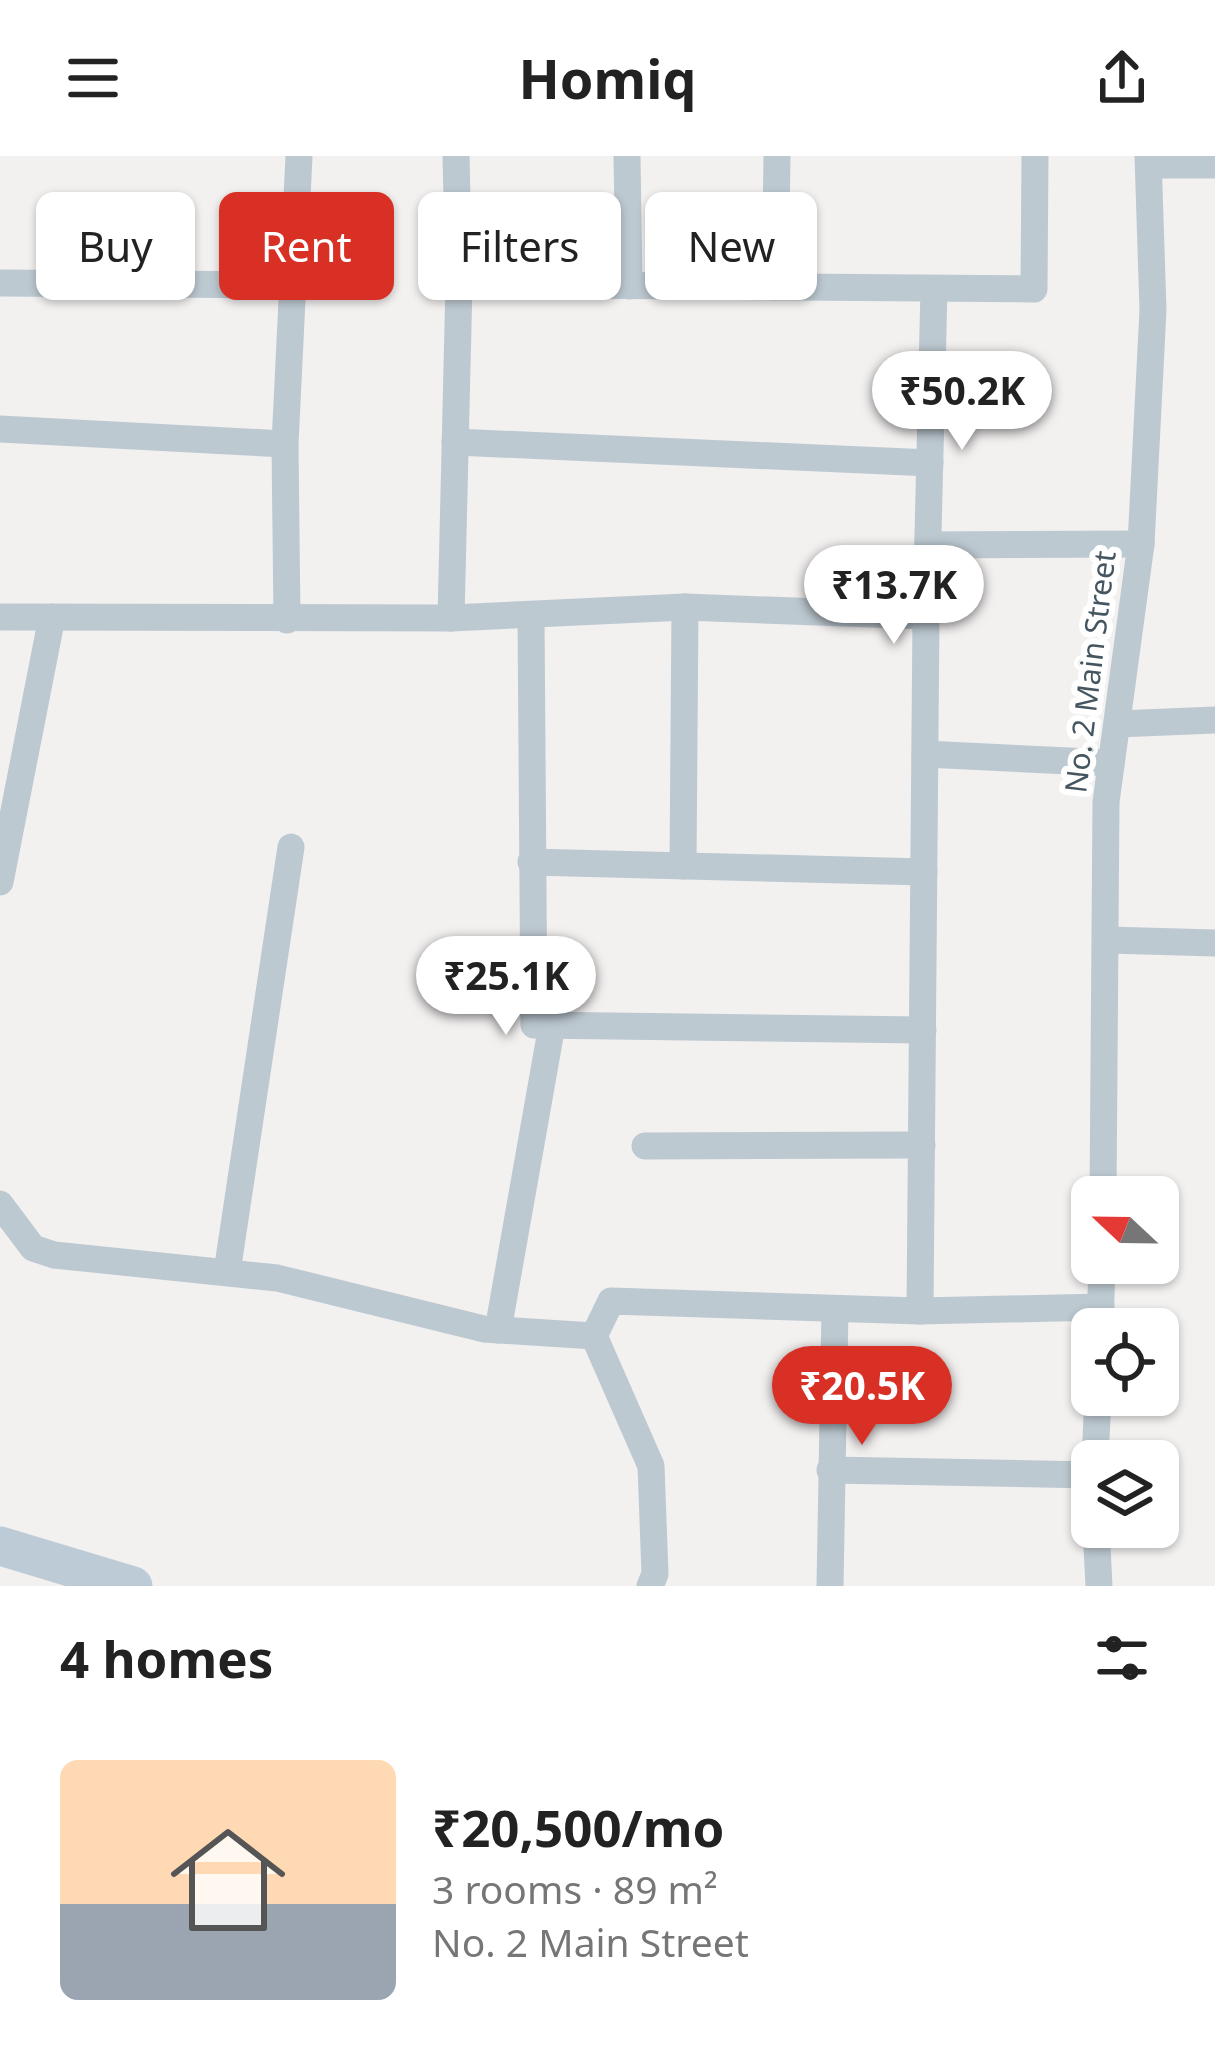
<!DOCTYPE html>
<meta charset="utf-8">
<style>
body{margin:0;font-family:"Noto Sans",sans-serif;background:#f2f2f2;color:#222;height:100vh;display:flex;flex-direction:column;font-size:45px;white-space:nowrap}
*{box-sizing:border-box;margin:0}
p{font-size:39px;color:#767676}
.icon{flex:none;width:66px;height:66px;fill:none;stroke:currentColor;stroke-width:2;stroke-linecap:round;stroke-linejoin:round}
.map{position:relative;height:1430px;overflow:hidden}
.panel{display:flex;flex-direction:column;background:#fff;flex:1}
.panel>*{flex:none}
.banner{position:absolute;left:36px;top:36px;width:1143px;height:108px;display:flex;gap:24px}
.needle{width:78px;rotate:292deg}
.buttons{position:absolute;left:1071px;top:1020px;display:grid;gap:24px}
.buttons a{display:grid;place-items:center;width:108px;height:108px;border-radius:18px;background:#fff;box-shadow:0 3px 9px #0004;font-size:60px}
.price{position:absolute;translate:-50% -102px;padding:0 27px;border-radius:42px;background:#fff;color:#222;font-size:39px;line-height:78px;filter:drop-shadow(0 3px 6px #0008)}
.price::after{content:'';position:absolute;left:50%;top:72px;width:36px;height:27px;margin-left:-18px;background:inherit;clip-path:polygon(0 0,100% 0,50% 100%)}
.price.on{background:#d93025;color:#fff}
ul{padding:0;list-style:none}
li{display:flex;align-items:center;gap:36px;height:300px;padding:0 60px}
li+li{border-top:3px solid #e0e0e0}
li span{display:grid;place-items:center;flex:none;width:336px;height:240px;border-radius:18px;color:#555}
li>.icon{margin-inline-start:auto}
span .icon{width:144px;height:144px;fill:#fffc;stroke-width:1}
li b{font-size:51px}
h2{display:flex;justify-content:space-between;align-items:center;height:144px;padding:0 60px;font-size:51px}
.chip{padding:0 42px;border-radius:18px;background:#fff;box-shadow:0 3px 9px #0004;font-size:42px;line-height:108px}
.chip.on{background:#d93025;color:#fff}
header{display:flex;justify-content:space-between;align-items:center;height:156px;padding:0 60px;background:#fff;font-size:54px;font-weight:700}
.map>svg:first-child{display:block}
</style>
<header><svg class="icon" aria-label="menu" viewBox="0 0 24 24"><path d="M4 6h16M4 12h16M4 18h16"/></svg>Homiq<svg class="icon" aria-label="share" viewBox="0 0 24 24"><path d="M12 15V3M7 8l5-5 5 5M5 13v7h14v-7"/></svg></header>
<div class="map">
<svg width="1215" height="1430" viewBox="0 0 1215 1430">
<rect width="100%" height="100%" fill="#f3f0f0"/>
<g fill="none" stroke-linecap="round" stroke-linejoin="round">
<!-- street -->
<g stroke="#bdc9d1" stroke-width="27">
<polyline points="627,0 629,130"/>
<polyline points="1149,9 1215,9"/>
<polyline points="0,127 293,129"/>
<polyline points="459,128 1034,133 1035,0"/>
<polyline points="775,131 777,0"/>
<polyline points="0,273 285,288"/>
<polyline points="455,286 930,307"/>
<polyline points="928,389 1141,388"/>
<polyline points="531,459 534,869 923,874"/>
<polyline points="926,460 934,133"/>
<polyline points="0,461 451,462 685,451 926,460 920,1155 1101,1151"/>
<polyline points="451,462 459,128 456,0"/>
<polyline points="287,464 285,288 299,0"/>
<polyline points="1118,568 1215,564"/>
<polyline points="925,598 1111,607"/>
<polyline points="531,706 924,716"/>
<polyline points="683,710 685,451"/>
<polyline points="0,726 52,461"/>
<polyline points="1108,784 1215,787"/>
<polyline points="645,990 922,989"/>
<polyline points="1103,1041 1106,646 1141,388 1153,154 1148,0"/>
<polyline points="0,1048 33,1092 54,1099 277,1122 484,1173 594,1180"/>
<polyline points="227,1116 291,691"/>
<polyline points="1100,1173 1102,1107"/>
<polyline points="498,1174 552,869"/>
<polyline points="1095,1305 1098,1239"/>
<polyline points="830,1314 1092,1319"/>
<polyline points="1096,1371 1099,1430"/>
<polyline points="650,1430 655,1418 651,1310 594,1180 611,1145 920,1155"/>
<polyline points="830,1430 835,1153"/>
</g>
<!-- secondary -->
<polyline stroke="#bccbd6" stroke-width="39" points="0,1390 133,1430"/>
</g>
<g text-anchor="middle" stroke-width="12" stroke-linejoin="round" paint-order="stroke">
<!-- street labels -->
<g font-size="30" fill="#465660" stroke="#fff">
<text transform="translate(1091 516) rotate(-83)" y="10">No. 2 Main Street</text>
</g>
</g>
</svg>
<div class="buttons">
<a><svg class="needle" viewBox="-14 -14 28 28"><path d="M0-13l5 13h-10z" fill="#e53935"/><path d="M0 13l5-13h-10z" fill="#767676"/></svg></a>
<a><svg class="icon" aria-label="locate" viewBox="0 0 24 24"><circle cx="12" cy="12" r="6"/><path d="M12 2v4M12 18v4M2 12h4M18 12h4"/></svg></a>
<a><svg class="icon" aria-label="layers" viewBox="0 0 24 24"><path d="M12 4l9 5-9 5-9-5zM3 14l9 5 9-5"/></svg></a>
</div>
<b class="price" style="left:962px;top:297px">₹50.2K</b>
<b class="price" style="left:894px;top:491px">₹13.7K</b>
<b class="price" style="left:506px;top:882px">₹25.1K</b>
<b class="price on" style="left:862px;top:1292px">₹20.5K</b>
<div class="banner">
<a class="chip">Buy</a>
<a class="chip on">Rent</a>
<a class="chip">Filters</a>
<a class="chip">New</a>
</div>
</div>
<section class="panel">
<h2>4 homes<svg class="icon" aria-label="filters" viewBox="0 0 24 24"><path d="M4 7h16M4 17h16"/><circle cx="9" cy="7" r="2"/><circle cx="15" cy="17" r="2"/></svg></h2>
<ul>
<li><span style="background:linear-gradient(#ffd9b3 60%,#9aa5b1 0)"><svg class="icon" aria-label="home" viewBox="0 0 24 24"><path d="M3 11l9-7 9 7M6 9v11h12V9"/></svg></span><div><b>₹20,500/mo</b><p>3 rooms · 89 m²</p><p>No. 2 Main Street</p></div></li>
</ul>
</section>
